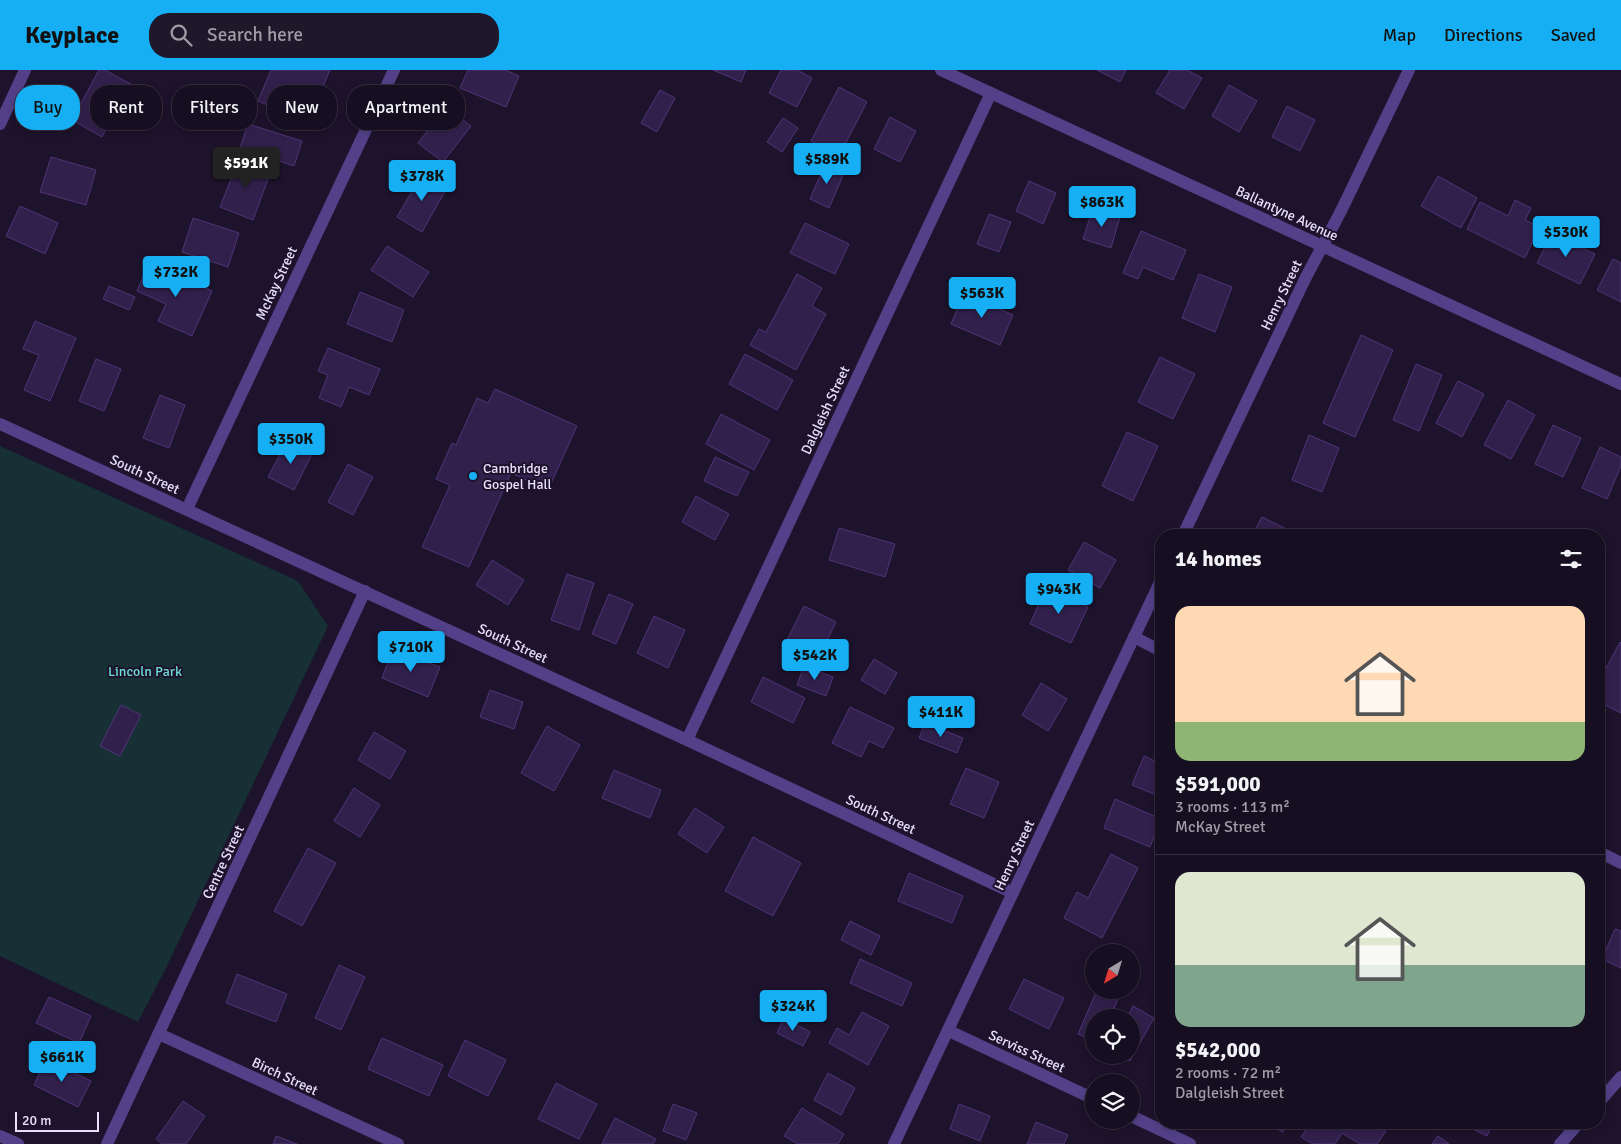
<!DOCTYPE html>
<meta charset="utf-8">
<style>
body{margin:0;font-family:Signika,sans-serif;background:#1f172a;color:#f1f3f6;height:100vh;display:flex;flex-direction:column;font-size:19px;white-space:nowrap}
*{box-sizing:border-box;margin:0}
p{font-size:16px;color:#9e9ca5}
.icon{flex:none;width:28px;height:28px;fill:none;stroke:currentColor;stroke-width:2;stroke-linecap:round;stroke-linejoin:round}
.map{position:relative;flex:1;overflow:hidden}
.drawer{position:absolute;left:1155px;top:459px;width:450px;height:600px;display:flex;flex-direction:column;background:#160e21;border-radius:20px;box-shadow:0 2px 8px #0003,0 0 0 1px #352e3f}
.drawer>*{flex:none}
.hud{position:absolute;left:15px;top:15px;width:475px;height:45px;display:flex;gap:10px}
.needle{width:32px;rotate:218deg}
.fabs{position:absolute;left:1085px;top:874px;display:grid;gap:10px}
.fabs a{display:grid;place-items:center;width:55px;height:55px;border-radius:50%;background:#160e21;box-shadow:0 2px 8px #0003,0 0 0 1px #352e3f;font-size:25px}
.scale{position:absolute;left:15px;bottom:12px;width:84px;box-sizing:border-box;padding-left:5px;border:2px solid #e9e0fd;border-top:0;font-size:14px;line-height:18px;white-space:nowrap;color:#e9e0fd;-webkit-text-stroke:4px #1d132c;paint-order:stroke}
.price{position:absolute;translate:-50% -42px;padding:0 11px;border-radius:5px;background:#16aff3;color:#111;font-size:16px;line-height:32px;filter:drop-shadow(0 1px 2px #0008)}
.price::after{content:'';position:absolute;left:50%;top:30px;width:15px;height:11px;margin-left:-8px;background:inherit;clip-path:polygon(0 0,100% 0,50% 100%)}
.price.on{background:#222;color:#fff}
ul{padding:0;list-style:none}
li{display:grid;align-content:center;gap:10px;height:265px;padding:0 20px}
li+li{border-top:1px solid #352e3f}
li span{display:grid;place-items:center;height:155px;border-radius:15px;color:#555}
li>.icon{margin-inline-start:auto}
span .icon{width:90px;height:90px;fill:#fffc;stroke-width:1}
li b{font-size:21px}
h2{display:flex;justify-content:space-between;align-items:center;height:60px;padding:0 20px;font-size:21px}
.chip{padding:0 18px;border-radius:20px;background:#160e21;box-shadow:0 2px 8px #0003,0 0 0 1px #352e3f;font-size:18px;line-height:45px}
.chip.on{background:#16aff3;color:#111}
header{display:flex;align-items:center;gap:30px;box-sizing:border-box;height:70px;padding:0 25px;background:#16aff3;color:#111}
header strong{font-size:24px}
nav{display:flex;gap:28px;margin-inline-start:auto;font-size:18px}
.search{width:350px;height:45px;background:#1f172a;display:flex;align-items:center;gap:12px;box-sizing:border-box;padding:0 18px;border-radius:20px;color:#9e9ca5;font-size:19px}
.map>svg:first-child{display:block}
</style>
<header>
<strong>Keyplace</strong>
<div class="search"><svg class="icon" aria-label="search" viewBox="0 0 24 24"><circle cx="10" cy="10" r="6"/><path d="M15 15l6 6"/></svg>Search here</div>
<nav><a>Map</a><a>Directions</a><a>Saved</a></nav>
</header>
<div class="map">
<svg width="1621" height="1074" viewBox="0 0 1621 1074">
<rect width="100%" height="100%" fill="#1d132c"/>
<!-- green -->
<polygon fill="#163036" points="0,376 298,511 328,556 167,896 138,952 0,886"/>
<!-- building -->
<g fill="#32204c" stroke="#4f3476">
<polygon points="99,0 105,0 145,22 135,41 120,32 102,67 72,50"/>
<polygon points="271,0 330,0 308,52 258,31"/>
<polygon points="468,0 505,0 519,6 506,37 460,18"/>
<polygon points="713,0 746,0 741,12"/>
<polygon points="781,0 797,0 812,8 797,37 769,23"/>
<polygon points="1097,0 1126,0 1120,12"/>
<polygon points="1170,0 1187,0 1202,8 1184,39 1156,23"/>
<polygon points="1229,15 1257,31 1239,62 1212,46"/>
<polygon points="839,17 867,32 839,86 811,71"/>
<polygon points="660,20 675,28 657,62 641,53"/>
<polygon points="1287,36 1315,50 1300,81 1272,67"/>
<polygon points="446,37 471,56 443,92 418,73"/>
<polygon points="890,47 916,61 900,92 874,79"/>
<polygon points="783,48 798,58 782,82 767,72"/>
<polygon points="248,54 302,71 294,96 240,78"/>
<polygon points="51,87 96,100 86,135 40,122"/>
<polygon points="239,89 271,101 253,150 220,137"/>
<polygon points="826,92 845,101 829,138 810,129"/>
<polygon points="423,102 448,116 422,162 397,147"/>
<polygon points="1438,106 1477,128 1461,158 1421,136"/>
<polygon points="1029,111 1056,123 1043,154 1016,141"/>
<polygon points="1515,130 1531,138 1525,150 1539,157 1525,188 1467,159 1480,132 1508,146"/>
<polygon points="20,136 58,153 45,184 6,166"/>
<polygon points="1093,138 1120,147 1111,178 1083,169"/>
<polygon points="989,144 1011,152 999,182 977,174"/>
<polygon points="193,148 239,163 228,197 182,182"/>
<polygon points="805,153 849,174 835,204 790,183"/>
<polygon points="1141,161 1186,180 1173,210 1143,197 1138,209 1123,203"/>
<polygon points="1552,163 1595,184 1580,214 1537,193"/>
<polygon points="387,176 429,202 413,227 371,200"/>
<polygon points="1613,189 1621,193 1621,232 1597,220"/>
<polygon points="149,193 212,221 192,266 158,251 166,234 137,221"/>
<polygon points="797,204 822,218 812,236 826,244 796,300 750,275 759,259 766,262"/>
<polygon points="1199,204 1232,217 1215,262 1182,248"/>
<polygon points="109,216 135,227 129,240 103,229"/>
<polygon points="360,222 404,240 392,272 347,254"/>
<polygon points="964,223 1013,245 1000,275 951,254"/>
<polygon points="35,251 76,268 50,331 24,320 39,285 23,279"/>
<polygon points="1361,265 1393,280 1355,367 1323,353"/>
<polygon points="328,278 380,299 369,325 349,317 341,337 319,328 328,305 318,301"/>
<polygon points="745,284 793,310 777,340 729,314"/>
<polygon points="1160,287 1195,304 1173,349 1138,332"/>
<polygon points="96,289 121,299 104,341 79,331"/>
<polygon points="1416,294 1442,305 1419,361 1393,350"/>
<polygon points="1458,311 1484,324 1462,367 1436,353"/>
<polygon points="495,319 577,356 548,420 511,403 469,497 422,477 450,415 436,409 452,373 456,375 477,328 488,333"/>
<polygon points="160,325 185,335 169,378 143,368"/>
<polygon points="1508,330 1535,345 1511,389 1484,375"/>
<polygon points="721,344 770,370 754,400 706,374"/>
<polygon points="1553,355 1581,368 1563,407 1535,394"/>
<polygon points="1127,362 1158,376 1133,431 1102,416"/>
<polygon points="1309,365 1339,378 1322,422 1292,410"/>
<polygon points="288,369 313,382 294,420 268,407"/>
<polygon points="1600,377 1621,387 1621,396 1607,429 1582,418"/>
<polygon points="715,387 749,402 737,426 704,411"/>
<polygon points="348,394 373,407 353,445 328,432"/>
<polygon points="696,426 729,444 715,470 682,452"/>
<polygon points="1262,447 1290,461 1288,465 1252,465"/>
<polygon points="839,458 895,474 885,507 829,490"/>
<polygon points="1084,472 1116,490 1100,518 1068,500"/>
<polygon points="492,490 524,510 508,535 476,515"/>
<polygon points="567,504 594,513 579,560 551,550"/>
<polygon points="1046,518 1088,537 1071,573 1030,554"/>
<polygon points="609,524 633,534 616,574 592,564"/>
<polygon points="804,536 836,552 820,585 787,570"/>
<polygon points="654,546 685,560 668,598 637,583"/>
<polygon points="1620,572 1621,573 1621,643 1599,632 1599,612"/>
<polygon points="393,579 440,597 428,627 382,608"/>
<polygon points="874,589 897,603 885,624 861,610"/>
<polygon points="804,596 833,607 826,626 797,615"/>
<polygon points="763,607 805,628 793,653 751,632"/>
<polygon points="1041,613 1067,629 1048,661 1022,645"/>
<polygon points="490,620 523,632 514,659 480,647"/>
<polygon points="121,635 141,645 120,686 100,676"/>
<polygon points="850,637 894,658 883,678 869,671 861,687 832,673"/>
<polygon points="925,653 963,668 957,683 919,668"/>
<polygon points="547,656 580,675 554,721 521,703"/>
<polygon points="374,662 406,681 390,709 358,690"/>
<polygon points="1144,686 1161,694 1161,727 1132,715"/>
<polygon points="966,698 999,712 984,748 950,734"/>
<polygon points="614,700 661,720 650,748 602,728"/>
<polygon points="354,718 380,735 360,767 334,751"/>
<polygon points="1115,729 1161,749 1150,777 1104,758"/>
<polygon points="695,738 724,757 707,783 678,764"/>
<polygon points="753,767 801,793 773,846 725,821"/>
<polygon points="308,778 336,793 302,856 274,841"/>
<polygon points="1111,784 1138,798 1102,868 1064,848 1077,822 1088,828"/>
<polygon points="909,803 963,826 952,853 898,831"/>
<polygon points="850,851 880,866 871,885 841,870"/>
<polygon points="1615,859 1621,861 1621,898 1602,889"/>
<polygon points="860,889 912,913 902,936 850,913"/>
<polygon points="339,895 365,907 341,960 315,948"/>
<polygon points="237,904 287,924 276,952 226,933"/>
<polygon points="1024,909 1064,928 1049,959 1009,939"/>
<polygon points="1097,920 1118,929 1110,948 1094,948 1094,971 1078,964"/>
<polygon points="49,927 91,946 79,973 36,953"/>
<polygon points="1133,936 1154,948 1130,991 1119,985 1131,985 1131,948 1127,948"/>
<polygon points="862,942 889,956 868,995 829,973 837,958 849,965"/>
<polygon points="784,948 810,962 803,976 777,963"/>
<polygon points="382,968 443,995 429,1026 368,999"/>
<polygon points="465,970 506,990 488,1026 448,1006"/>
<polygon points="46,989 91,1011 78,1037 34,1015"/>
<polygon points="828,1003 855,1018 841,1045 814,1030"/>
<polygon points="556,1013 597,1034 579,1069 538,1049"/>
<polygon points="183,1031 205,1046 186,1074 162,1074 156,1069"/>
<polygon points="673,1034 697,1043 686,1070 663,1061"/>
<polygon points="959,1034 990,1046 980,1071 950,1059"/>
<polygon points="802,1038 844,1064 838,1074 798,1074 784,1066"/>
<polygon points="615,1048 656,1069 653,1074 602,1074"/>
<polygon points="1036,1052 1068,1065 1064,1074 1027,1074"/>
<polygon points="1263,1052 1287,1052 1283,1062"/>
<polygon points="1311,1052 1374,1052 1386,1061 1377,1074 1360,1074 1342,1063 1335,1074 1313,1074 1301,1067"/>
<polygon points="1459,1052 1493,1052 1487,1066"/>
<polygon points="276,1066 297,1074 273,1074"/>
<polygon points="1438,1066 1449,1074 1432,1074"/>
</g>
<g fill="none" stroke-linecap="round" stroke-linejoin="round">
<!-- minor -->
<g stroke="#524188" stroke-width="12">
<polyline points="941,0 1621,314"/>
<polyline points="0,54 25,0"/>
<polyline points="0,354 687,670 1013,823"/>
<polyline points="187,439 394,0"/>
<polyline points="1183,465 1305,209 1341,141 1409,0"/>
<polyline points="1134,567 1161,581"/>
<polyline points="687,670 991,23"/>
<polyline points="1599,782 1621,793"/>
<polyline points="949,961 1094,1029"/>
<polyline points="159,964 398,1074"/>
<polyline points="1599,1032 1621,1007"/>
<polyline points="1131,1046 1190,1074"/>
<polyline points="0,1066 18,1074"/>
<polyline points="107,1074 365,521"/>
<polyline points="894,1074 1161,510"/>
<polyline points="1560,1074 1580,1052"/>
</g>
</g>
<!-- markers -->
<circle fill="#16aff3" stroke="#1d132c" stroke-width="2" cx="473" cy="406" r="5"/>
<g text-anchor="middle" stroke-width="4" stroke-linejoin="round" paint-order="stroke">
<!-- street labels -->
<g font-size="14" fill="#e9e0fd" stroke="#1d132c">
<text transform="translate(1287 143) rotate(25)" y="5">Ballantyne Avenue</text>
<text transform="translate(276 213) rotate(-65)" y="5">McKay Street</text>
<text transform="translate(1281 225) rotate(-64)" y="5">Henry Street</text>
<text transform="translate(825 340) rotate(-65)" y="5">Dalgleish Street</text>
<text transform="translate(145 404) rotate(25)" y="5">South Street</text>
<text transform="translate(513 573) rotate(25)" y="5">South Street</text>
<text transform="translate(881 744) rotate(25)" y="5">South Street</text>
<text transform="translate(1014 785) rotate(-65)" y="5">Henry Street</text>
<text transform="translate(223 792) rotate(-65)" y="5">Centre Street</text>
<text transform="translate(1027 981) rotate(25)" y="5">Serviss Street</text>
<text transform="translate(285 1006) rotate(25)" y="5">Birch Street</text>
</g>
<!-- poi labels -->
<g font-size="14" fill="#e9e0fd" stroke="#1d132c" text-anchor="start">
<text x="483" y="403">Cambridge<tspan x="483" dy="16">Gospel Hall</tspan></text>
</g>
<!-- park labels -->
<g font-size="14" fill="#6ddcd7" stroke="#1d132c">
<text x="145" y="606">Lincoln Park</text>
</g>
</g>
</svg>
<div class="fabs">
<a><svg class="needle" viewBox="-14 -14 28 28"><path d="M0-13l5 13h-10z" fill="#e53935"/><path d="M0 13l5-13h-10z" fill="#9e9ca5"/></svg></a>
<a><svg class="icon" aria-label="locate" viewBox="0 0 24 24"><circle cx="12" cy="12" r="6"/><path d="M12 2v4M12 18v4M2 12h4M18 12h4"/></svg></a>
<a><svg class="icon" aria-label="layers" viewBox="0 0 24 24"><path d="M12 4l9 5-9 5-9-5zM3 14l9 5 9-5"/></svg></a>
</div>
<div class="scale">20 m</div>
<b class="price" style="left:827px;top:115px">$589K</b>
<b class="price on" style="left:246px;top:119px">$591K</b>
<b class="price" style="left:422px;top:132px">$378K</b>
<b class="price" style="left:1102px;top:158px">$863K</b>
<b class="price" style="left:1566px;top:188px">$530K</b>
<b class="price" style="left:176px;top:228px">$732K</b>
<b class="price" style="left:982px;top:249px">$563K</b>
<b class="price" style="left:291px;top:395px">$350K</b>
<b class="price" style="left:1059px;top:545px">$943K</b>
<b class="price" style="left:411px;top:603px">$710K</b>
<b class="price" style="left:815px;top:611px">$542K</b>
<b class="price" style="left:941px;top:668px">$411K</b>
<b class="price" style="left:793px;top:962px">$324K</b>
<b class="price" style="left:62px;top:1013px">$661K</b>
<div class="hud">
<a class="chip on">Buy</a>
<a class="chip">Rent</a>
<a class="chip">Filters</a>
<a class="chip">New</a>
<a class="chip">Apartment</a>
</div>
<section class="drawer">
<h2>14 homes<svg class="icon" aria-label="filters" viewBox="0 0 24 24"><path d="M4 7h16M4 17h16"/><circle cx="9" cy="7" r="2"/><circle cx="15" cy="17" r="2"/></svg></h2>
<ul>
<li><span style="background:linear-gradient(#ffd9b3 75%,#8fb573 0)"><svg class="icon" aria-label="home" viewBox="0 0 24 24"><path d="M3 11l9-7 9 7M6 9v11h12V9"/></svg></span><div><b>$591,000</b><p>3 rooms · 113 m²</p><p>McKay Street</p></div></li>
<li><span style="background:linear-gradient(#dfe7d0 60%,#7fa58c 0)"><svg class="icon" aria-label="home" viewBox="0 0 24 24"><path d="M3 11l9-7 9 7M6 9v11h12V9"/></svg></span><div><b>$542,000</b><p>2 rooms · 72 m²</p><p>Dalgleish Street</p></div></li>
</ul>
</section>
</div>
